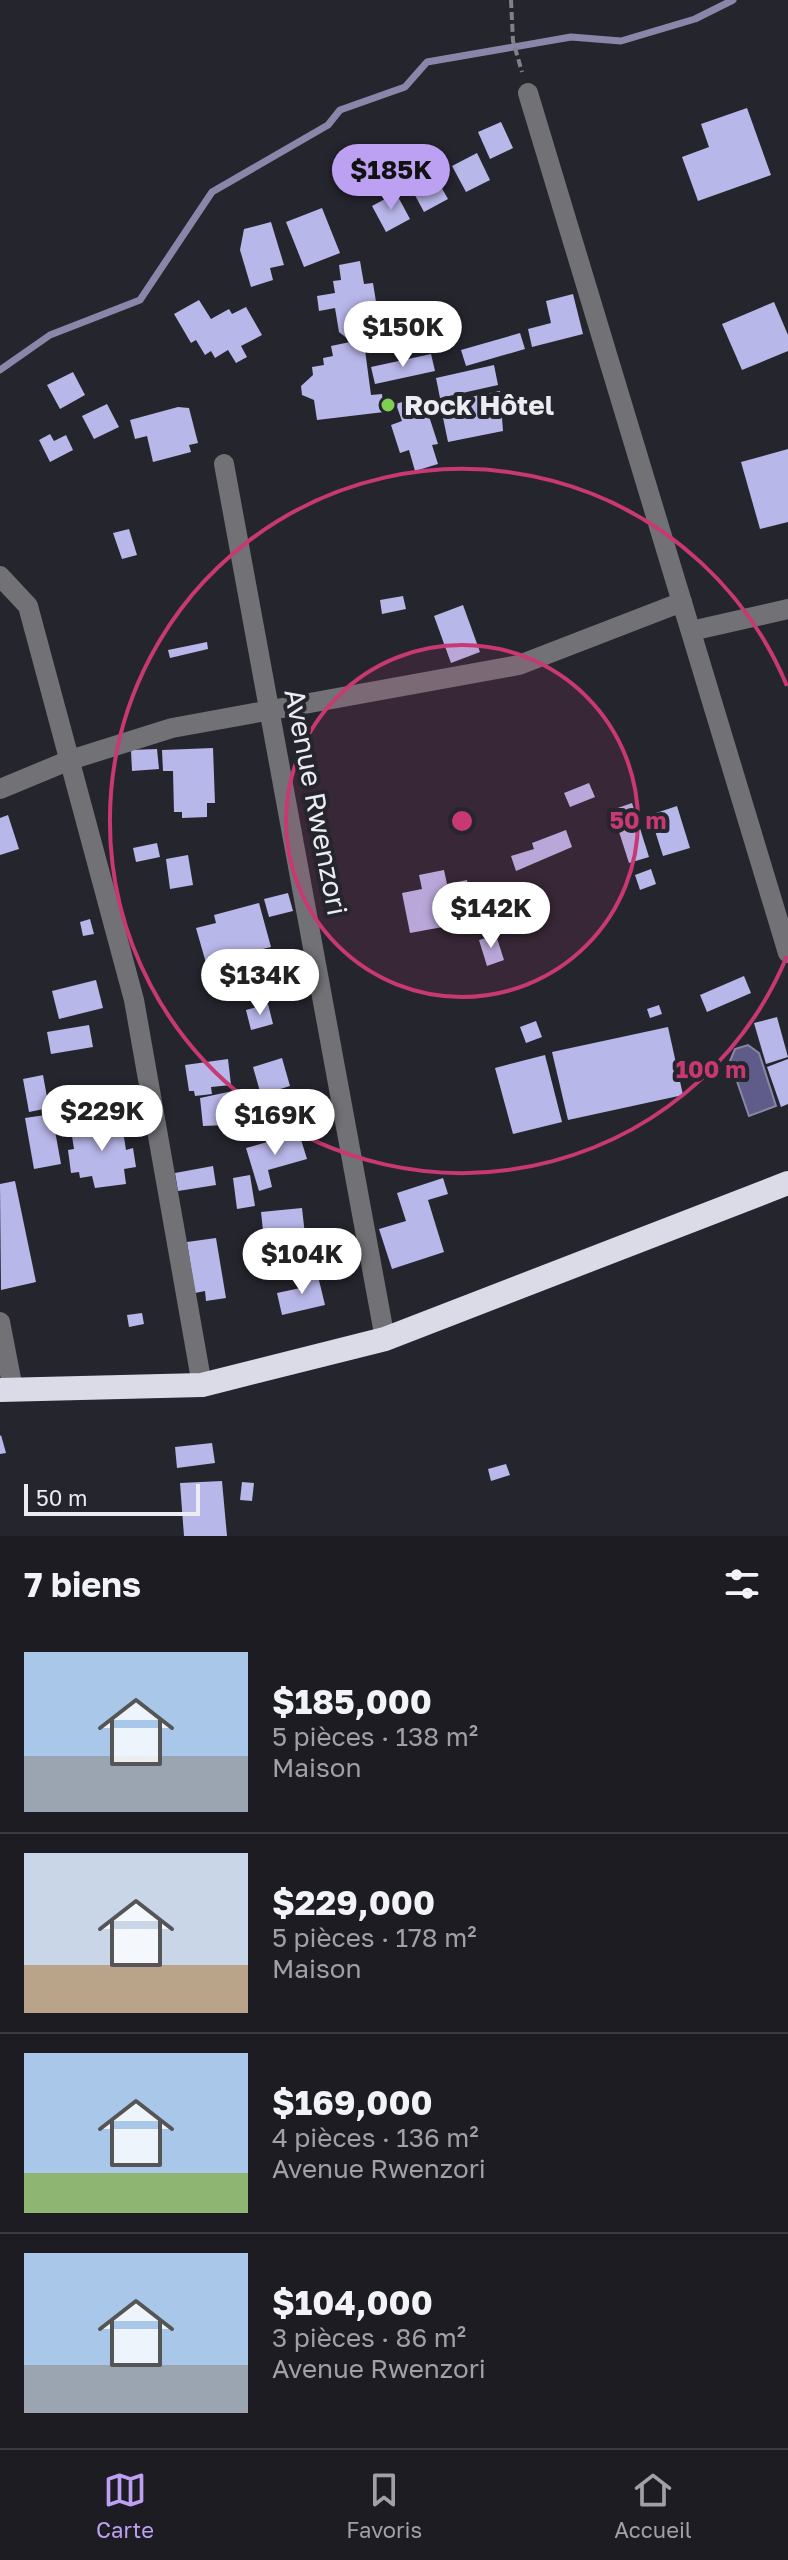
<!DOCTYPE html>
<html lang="fr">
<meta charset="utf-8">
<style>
body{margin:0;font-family:"Golos Text",sans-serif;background:#25252a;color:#f1f3f6;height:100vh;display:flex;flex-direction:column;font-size:30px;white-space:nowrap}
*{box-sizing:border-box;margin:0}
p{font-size:26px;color:#a0a1a5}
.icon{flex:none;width:44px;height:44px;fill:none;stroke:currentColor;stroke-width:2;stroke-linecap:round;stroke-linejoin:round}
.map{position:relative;height:1536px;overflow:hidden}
.drawer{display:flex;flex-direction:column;background:#1c1c22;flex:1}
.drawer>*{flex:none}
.scale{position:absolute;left:24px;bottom:20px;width:176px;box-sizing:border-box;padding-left:8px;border:4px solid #ececf3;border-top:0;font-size:22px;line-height:28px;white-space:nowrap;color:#ececf3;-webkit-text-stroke:6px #25252e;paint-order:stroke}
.price{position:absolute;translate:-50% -68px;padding:0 18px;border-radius:28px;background:#fff;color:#222;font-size:26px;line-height:52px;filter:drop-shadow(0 2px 4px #0008)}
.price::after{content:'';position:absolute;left:50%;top:48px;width:24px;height:18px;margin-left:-12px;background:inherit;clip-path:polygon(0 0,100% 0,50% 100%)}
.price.active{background:#bca0f2;color:#111}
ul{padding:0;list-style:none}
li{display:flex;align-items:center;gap:24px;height:200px;padding:0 24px}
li+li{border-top:2px solid #3a3a40}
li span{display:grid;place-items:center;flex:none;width:224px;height:160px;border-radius:0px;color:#555}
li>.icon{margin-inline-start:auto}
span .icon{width:96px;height:96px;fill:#fffc;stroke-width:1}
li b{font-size:34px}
h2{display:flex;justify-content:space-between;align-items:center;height:96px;padding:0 24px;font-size:34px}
.tab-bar{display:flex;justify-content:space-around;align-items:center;height:112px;border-top:2px solid #3a3a40;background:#1c1c22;font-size:22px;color:#a0a1a5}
.tab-bar a{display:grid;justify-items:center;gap:4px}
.tab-bar .active{color:#bca0f2}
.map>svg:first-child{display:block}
</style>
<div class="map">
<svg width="788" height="1536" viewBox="0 0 788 1536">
<rect width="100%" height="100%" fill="#25252e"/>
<!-- water -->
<polygon fill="#5f5c89" stroke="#8987a9" stroke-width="2" points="748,1045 759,1053 776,1106 749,1116 730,1061 735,1049"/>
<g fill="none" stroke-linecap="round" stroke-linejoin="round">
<!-- stream -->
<polyline stroke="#8987a9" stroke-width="7" points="0,370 50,335 140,300 212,192 328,125 340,110 405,87 427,62 571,37 621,41 695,19 733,0"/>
</g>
<!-- building -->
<g fill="#b8b7e9">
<polygon points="747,108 771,175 698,201 682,157 709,147 701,124"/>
<polygon points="501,122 513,148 490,159 478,132"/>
<polygon points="477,153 490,180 466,192 452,166"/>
<polygon points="433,173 448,199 424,212 410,186"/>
<polygon points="396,193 410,219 386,232 372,206"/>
<polygon points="322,208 340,253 304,267 286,222"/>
<polygon points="271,222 284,265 270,268 273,280 251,287 240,250 244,229"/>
<polygon points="360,261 364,284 373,283 382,339 353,343 339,332 335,308 319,311 317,296 335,293 333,281 341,280 339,265"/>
<polygon points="573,294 583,334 532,347 528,329 551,323 546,301"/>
<polygon points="199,300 211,319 229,309 232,314 246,307 262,335 241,346 247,357 236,363 228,350 215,358 211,351 205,355 196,340 191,343 174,314"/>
<polygon points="774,302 788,335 788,351 742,370 722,324"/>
<polygon points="415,305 417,323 400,325 399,307"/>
<polygon points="520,333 525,349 466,366 461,350"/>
<polygon points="350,342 365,350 371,395 382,394 384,412 317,420 314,400 302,395 301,386 313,375 312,367 324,365 323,358 333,356 331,346"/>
<polygon points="431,354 435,371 375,384 371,367"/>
<polygon points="494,365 498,385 440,398 436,378"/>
<polygon points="73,372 85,395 60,409 47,385"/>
<polygon points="500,391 503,431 448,442 440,403"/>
<polygon points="411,399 415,414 427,410 438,444 432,445 438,464 415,471 409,450 400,453 391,425 402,421 396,404"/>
<polygon points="107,404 119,427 94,439 82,416"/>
<polygon points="178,407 189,408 198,443 189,445 191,452 153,462 147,436 135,439 130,420"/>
<polygon points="50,434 54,441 66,435 73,450 50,462 39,440"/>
<polygon points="788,449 788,522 760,529 741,462"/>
<polygon points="129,529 137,555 122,559 113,533"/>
<polygon points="403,596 406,609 382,614 380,600"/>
<polygon points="463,605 480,652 451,663 434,616"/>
<polygon points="207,642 208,649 170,658 168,650"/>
<polygon points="213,748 215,803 207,803 207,817 182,818 182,812 174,812 173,771 163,771 162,750"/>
<polygon points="157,749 159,769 132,771 131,750"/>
<polygon points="589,783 595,797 570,807 564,793"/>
<polygon points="632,803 649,857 629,863 612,810"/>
<polygon points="677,806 690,848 663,856 650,815"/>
<polygon points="8,815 19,849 0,855 0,818"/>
<polygon points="566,830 572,847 516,871 511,856 534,849 532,843"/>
<polygon points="157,843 160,857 136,862 133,848"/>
<polygon points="188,855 193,885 170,889 166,859"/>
<polygon points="651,869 656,884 640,890 635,875"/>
<polygon points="444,870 447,884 467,880 475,921 410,933 402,893 422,889 419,875"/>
<polygon points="288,893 293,911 269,917 264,899"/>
<polygon points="259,903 271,947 259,950 261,956 228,965 226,958 206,963 196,928 216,923 214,915"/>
<polygon points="90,919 94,934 83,936 80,922"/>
<polygon points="496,935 504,960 487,966 479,940"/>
<polygon points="744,976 751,993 707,1012 700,995"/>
<polygon points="96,980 103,1008 59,1019 52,991"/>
<polygon points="268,1004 273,1024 251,1030 246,1010"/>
<polygon points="659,1005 662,1014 650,1018 647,1009"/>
<polygon points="777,1017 788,1057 766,1064 754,1023"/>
<polygon points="536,1021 542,1037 526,1043 520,1027"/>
<polygon points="89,1025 93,1047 51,1054 47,1032"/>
<polygon points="668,1027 683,1095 568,1120 552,1052"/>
<polygon points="545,1055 562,1122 513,1134 495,1068"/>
<polygon points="282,1058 290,1086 261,1095 253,1067"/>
<polygon points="228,1059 231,1085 211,1087 212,1094 195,1096 194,1091 189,1091 185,1065"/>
<polygon points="788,1059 788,1104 781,1107 767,1067"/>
<polygon points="43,1075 49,1108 29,1112 23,1079"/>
<polygon points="233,1091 233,1099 226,1099 227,1125 203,1126 200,1098"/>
<polygon points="52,1114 61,1164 34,1169 25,1118"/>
<polygon points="98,1117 99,1125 128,1120 130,1131 123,1131 126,1150 133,1148 136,1167 124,1169 126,1184 95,1188 92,1176 80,1178 79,1172 71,1173 68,1150 74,1149 72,1136 82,1134 80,1120"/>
<polygon points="299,1133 307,1159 268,1170 272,1187 259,1191 246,1148"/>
<polygon points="213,1166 216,1185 178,1191 175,1173"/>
<polygon points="250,1175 255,1206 237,1209 233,1178"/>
<polygon points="443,1178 448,1194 428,1200 444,1252 392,1269 379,1229 406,1221 397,1193"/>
<polygon points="15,1181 36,1282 1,1290 0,1184"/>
<polygon points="302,1208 306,1244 265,1249 261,1212"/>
<polygon points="216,1238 226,1298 206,1301 205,1291 195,1293 187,1242"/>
<polygon points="317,1272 325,1305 282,1315 277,1293 305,1287 302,1275"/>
<polygon points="142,1313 144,1324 129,1327 127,1315"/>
<polygon points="1,1435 6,1453 0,1454 0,1436"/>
<polygon points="212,1443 215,1463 177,1468 175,1447"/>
<polygon points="506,1464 510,1475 491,1481 488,1469"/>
<polygon points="222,1481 227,1536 184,1536 180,1483"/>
<polygon points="242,1482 254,1483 252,1501 240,1500"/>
</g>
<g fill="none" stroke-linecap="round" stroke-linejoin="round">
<!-- path -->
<polyline stroke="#808088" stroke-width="4" stroke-dasharray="8 4" stroke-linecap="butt" points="511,0 513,41 522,72"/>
<!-- minor -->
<g stroke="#717176" stroke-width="20">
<polyline points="528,93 788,953"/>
<polyline points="224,464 385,1339"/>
<polyline points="0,576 28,606 134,1000 202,1385"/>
<polyline points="691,631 788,609"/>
<polyline points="0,789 70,760 172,728 519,665 682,602"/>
<polyline points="0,1322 13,1389"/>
</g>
<!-- highway -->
<polyline stroke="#dbdbe8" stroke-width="24" points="0,1390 202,1385 385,1339 788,1183"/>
</g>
<!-- distance rings -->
<circle cx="462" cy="821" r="176" fill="#c83872" fill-opacity=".12"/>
<g fill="none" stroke="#c83872" stroke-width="4">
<circle cx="462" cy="821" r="176"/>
<path d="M787 956A352 352 0 1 1 787 686"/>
</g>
<!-- markers -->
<circle fill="#7fd052" stroke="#25252e" stroke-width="3" cx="388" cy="405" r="8"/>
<g text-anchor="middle" stroke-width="8" stroke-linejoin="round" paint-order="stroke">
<!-- poi labels -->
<g font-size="28" font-weight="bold" fill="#ececf3" stroke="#25252e" text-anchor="start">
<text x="404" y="415">Rock Hôtel</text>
</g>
<!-- street labels -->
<g font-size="28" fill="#ececf3" stroke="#25252e">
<text transform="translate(316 802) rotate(79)" y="10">Avenue Rwenzori</text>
</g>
</g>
<circle cx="462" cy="821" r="12" fill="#c83872" stroke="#25252e" stroke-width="4"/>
<g font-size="24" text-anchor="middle" font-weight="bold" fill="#c83872" stroke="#25252e" stroke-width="8" stroke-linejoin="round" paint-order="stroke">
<text x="638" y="829">50 m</text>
<text x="711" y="1078">100 m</text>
</g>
</svg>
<div class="scale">50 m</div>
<b class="price active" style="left:391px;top:212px">$185K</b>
<b class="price" style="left:403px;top:369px">$150K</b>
<b class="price" style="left:491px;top:950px">$142K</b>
<b class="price" style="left:260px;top:1017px">$134K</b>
<b class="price" style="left:102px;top:1153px">$229K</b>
<b class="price" style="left:275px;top:1157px">$169K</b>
<b class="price" style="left:302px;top:1296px">$104K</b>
</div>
<section class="drawer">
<h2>7 biens<svg class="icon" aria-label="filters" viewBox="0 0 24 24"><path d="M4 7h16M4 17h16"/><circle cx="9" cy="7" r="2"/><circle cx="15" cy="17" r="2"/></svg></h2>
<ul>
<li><span style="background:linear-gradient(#a9c7e8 65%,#9aa5b1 0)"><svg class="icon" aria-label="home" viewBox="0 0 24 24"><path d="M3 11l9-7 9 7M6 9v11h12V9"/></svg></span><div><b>$185,000</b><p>5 pièces · 138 m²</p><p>Maison</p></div></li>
<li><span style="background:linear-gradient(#c9d6e8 70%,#b9a48a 0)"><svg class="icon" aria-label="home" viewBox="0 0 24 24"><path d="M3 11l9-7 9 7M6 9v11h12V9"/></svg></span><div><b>$229,000</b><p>5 pièces · 178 m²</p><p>Maison</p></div></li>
<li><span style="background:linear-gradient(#a9c7e8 75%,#8fb573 0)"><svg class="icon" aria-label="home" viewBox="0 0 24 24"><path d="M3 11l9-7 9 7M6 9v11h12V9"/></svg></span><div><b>$169,000</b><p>4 pièces · 136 m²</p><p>Avenue Rwenzori</p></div></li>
<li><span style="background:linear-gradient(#a9c7e8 70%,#9aa5b1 0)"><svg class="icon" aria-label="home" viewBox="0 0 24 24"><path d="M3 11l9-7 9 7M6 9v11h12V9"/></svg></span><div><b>$104,000</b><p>3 pièces · 86 m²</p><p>Avenue Rwenzori</p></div></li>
</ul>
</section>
<nav class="tab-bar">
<a class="active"><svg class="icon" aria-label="map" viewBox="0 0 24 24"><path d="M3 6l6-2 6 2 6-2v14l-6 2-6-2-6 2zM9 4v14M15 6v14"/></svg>Carte</a>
<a><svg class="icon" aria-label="saved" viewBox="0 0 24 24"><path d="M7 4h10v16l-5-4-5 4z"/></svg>Favoris</a>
<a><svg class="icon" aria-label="home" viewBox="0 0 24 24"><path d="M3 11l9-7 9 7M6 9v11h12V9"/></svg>Accueil</a>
</nav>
